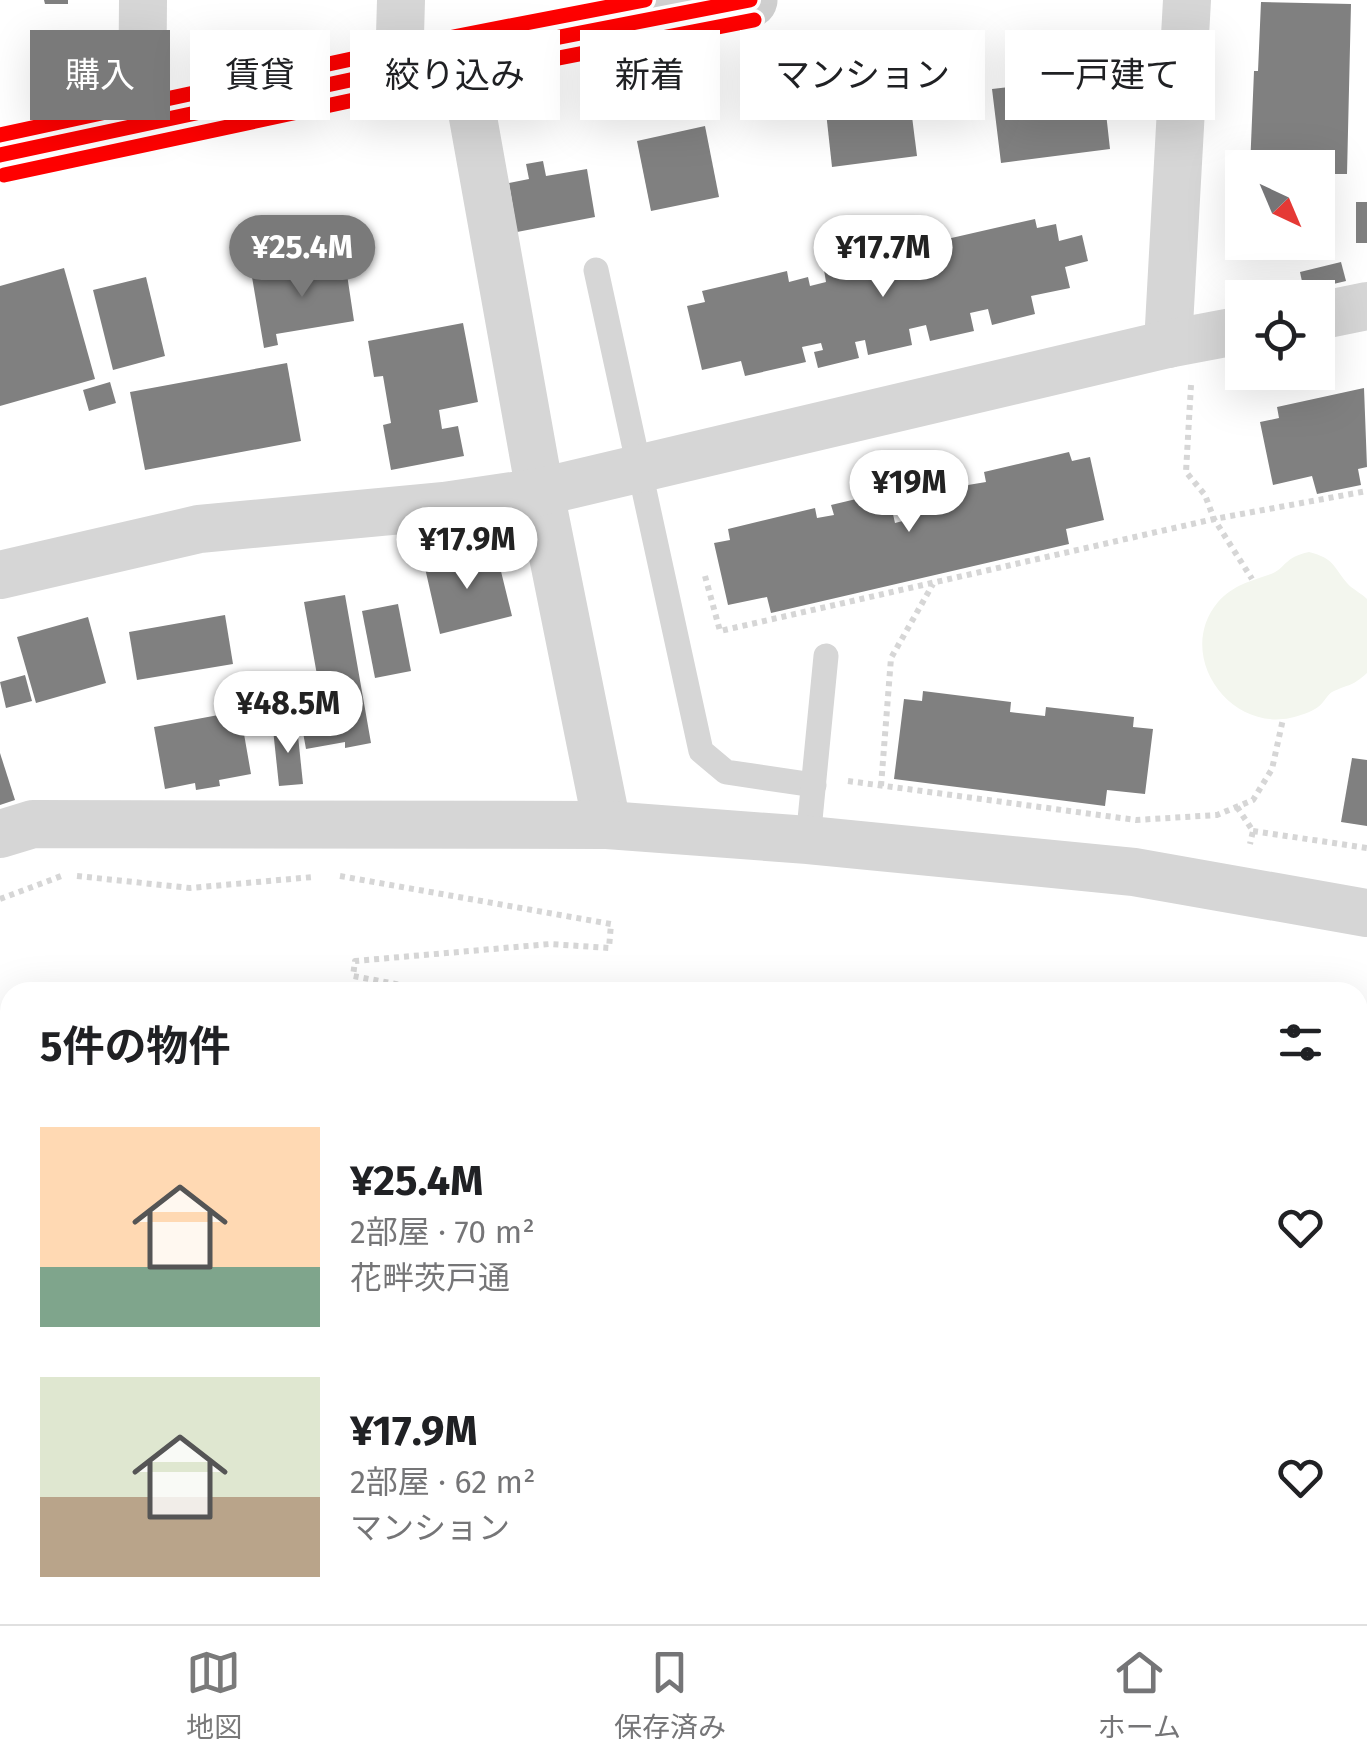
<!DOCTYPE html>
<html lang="ja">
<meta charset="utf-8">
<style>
body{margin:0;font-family:"Fira Sans","Noto Sans JP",sans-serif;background:#f6f6f6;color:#202124;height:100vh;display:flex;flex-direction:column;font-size:38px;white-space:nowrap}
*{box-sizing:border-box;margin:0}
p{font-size:32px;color:#757577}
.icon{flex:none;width:55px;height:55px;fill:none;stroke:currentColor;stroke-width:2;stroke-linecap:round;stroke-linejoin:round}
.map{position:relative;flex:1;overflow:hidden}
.details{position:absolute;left:0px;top:982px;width:1368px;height:642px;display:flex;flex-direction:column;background:#fff;border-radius:30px 30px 0 0;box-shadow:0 10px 40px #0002}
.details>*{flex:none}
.guide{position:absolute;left:30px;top:30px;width:1308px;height:90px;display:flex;gap:20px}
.needle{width:65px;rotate:136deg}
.buttons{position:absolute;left:1225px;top:150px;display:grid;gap:20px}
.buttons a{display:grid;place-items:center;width:110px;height:110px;border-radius:0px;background:#fff;box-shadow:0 10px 40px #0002;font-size:50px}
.price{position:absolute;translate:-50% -85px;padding:0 22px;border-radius:35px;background:#fff;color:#222;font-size:32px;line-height:65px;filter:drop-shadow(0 2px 5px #0008)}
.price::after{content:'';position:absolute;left:50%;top:60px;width:30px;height:22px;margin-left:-15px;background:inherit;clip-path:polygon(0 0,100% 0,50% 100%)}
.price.current{background:#7a7a7a;color:#fff}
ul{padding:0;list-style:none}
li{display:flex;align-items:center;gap:30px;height:250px;padding:0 40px}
li span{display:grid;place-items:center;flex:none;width:280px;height:200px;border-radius:0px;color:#555}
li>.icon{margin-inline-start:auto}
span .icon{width:120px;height:120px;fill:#fffc;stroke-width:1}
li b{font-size:42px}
h2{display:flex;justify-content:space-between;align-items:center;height:120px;padding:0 40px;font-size:42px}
.chip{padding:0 35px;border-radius:0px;background:#fff;box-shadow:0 10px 40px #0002;font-size:35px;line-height:90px}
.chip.current{background:#7a7a7a;color:#fff}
.tabs{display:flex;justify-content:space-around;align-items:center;height:140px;border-top:2px solid #e0e0e0;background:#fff;font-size:28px;color:#757577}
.tabs a{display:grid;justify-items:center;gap:5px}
.tabs .current{color:#7a7a7a}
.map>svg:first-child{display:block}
</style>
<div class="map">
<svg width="1367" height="1624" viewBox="0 0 1367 1624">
<rect width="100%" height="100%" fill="#fff"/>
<!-- green -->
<path fill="#f3f6ee" d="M 1309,552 C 1335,559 1332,565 1347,583 C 1352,589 1361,593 1367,599 L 1367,673 C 1351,687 1352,683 1334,691 C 1327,694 1325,702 1318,707 C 1312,712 1298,716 1290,718 C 1227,731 1175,653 1218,602 C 1233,585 1251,581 1271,574 C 1285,569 1284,557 1309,552 Z"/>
<!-- water -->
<polygon fill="#dbedf4" points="10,1081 10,1615 1358,1615 1358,1197 1367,1199 1367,1624 0,1624 0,1084"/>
<!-- building -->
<g fill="#808080">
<polygon points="44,0 68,0 68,4 45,4"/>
<polygon points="1261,2 1351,4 1347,174 1318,174 1318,168 1250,168 1254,71 1258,71"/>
<polygon points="1067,80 1068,88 1093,85 1096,115 1106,113 1110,149 1001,163 992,89"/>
<polygon points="909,93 917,156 832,167 825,103"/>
<polygon points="705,126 719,197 651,211 637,141"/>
<polygon points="543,161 546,176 587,169 595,217 517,232 509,183 529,179 526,164"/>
<rect x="1356" y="202" width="11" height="41"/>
<polygon points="1035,219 1037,228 1056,224 1059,241 1082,235 1088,261 1065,267 1070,288 1031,296 1035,314 992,325 988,309 970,313 974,331 930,341 926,325 909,329 912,345 868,355 865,340 855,342 859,358 818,368 814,352 823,350 821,343 802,347 806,362 745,376 741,361 702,370 687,306 705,302 702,291 787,271 789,282 808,277 810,286 826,282 824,270 911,250 913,259 949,250 947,239"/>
<polygon points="345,261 354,321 276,334 278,345 264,348 252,277"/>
<polygon points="1341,262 1346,281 1304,291 1300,272"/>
<polygon points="64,268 95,379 0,406 0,286"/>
<polygon points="146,277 165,356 113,370 93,290"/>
<polygon points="463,323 478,402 439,410 442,429 458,426 464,456 391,470 383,425 391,423 383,376 374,377 368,341"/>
<polygon points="287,363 301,441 145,470 130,392"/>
<polygon points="110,382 116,403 89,411 83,390"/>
<polygon points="1364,388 1367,467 1358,469 1361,485 1317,494 1312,476 1273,485 1260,422 1279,418 1277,407"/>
<polygon points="1069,452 1072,461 1090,457 1104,520 1066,529 1069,544 771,613 767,597 728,605 714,543 730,540 728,529 815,508 817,518 834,515 831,505 873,495 874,504 890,501 895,523 914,518 909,497 926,493 925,484 966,474 968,485 986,482 984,472"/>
<polygon points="496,551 512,616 440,634 425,568 429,568 427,561 445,556 447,563"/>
<polygon points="345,595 371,743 345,748 345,742 306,749 300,716 272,721 266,684 317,675 304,602"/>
<polygon points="398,604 411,671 375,678 362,611"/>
<polygon points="225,615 233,664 137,680 129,632"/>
<polygon points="88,617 106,683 36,703 17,637"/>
<polygon points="25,675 32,701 6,708 0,682"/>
<polygon points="923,691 1011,702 1010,712 1045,716 1046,707 1134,717 1133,727 1153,729 1145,794 1107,790 1105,806 894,779 904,699 922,701"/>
<polygon points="240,711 251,774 219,780 220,786 196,790 195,783 165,789 154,727"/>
<polygon points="297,726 303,784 279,786 273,729"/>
<polygon points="0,753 15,800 0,805"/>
<polygon points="1352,758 1367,760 1367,826 1341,822"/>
</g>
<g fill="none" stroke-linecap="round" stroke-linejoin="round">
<!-- path -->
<g stroke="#d6d6d6" stroke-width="6" stroke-dasharray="5 5" stroke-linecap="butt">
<polyline points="1191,385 1186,472 1205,495 1214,519 1252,579"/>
<polyline points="705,576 720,631 1214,519 1367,491"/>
<polyline points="848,781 1136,820 1217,815 1253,800 1272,769 1283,719"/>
<polyline points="881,786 891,658 933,584"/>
<polyline points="1237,807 1253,831 1250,844"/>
<polyline points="1253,831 1367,848"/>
<polyline points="77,876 190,888 313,877"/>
<polyline points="340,876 611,924 609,948 550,944 355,961 353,976 439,992"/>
<polyline points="0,899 64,875"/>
</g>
<!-- service -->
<g stroke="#d6d6d6" stroke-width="25">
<polyline points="596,270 701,751 726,772 814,785"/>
<polyline points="808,840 826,656"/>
</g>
<!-- minor -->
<g stroke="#d6d6d6" stroke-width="48">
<polyline points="462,56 540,492 607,825"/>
<polyline points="399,70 401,0"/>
<polyline points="142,124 143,0"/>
<polyline points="1318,316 1367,306"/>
<polyline points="1168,344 1187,0"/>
<polyline points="0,575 199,529 444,506 540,492 1168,344 1242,330"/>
<polyline points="0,834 33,824 607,825 808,840 1134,872 1367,913"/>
</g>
<!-- secondary -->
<polyline stroke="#cfcfcf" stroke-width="55" points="0,155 462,56 750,0"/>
<defs>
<polyline id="bus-1" points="0,155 462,56 750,0"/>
<polyline id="bus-2" points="4,175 466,76 754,20"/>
<polyline id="bus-3" points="0,135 458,36 645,0"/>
</defs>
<!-- bus-1 casing -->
<use href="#bus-1" stroke="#fff" stroke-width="22"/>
<!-- bus-2 casing -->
<use href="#bus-2" stroke="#fff" stroke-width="22"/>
<!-- bus-3 casing -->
<use href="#bus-3" stroke="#fff" stroke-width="22"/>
<!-- bus-1 -->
<use href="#bus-1" stroke="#f00" stroke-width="15"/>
<!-- bus-2 -->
<use href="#bus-2" stroke="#f00" stroke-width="15"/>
<!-- bus-3 -->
<use href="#bus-3" stroke="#f00" stroke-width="15"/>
</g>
</svg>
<div class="buttons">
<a><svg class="needle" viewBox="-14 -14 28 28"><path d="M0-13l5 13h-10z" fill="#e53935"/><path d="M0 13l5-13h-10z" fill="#757577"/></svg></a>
<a><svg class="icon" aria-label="locate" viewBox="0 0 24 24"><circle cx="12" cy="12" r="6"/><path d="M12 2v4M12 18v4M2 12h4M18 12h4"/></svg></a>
</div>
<b class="price current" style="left:302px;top:300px">¥25.4M</b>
<b class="price" style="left:883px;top:300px">¥17.7M</b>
<b class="price" style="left:909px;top:535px">¥19M</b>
<b class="price" style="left:467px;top:592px">¥17.9M</b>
<b class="price" style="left:288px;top:756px">¥48.5M</b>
<div class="guide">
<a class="chip current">購入</a>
<a class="chip">賃貸</a>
<a class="chip">絞り込み</a>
<a class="chip">新着</a>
<a class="chip">マンション</a>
<a class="chip">一戸建て</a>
</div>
<section class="details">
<h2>5件の物件<svg class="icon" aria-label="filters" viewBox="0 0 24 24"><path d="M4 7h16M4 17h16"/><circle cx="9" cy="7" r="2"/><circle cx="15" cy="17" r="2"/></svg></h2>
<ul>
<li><span style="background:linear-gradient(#ffd9b3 70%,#7fa58c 0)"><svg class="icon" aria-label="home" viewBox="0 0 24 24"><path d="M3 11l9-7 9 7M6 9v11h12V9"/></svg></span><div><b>¥25.4M</b><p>2部屋 · 70 m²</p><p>花畔茨戸通</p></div><svg class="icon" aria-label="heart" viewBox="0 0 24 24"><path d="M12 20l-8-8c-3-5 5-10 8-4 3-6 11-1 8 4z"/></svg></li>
<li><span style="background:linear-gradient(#dfe7d0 60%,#b9a48a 0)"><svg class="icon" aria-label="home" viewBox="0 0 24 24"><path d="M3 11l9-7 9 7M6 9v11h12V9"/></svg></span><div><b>¥17.9M</b><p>2部屋 · 62 m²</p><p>マンション</p></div><svg class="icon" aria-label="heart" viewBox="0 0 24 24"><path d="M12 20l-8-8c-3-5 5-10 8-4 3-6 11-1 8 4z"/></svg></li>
</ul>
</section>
</div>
<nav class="tabs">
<a class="current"><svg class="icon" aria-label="map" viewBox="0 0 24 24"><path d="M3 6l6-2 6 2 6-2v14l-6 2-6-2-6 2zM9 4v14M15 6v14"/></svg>地図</a>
<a><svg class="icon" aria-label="saved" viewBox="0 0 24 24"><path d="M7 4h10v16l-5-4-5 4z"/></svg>保存済み</a>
<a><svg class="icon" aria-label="home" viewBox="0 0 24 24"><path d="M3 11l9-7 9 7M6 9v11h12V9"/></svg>ホーム</a>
</nav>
